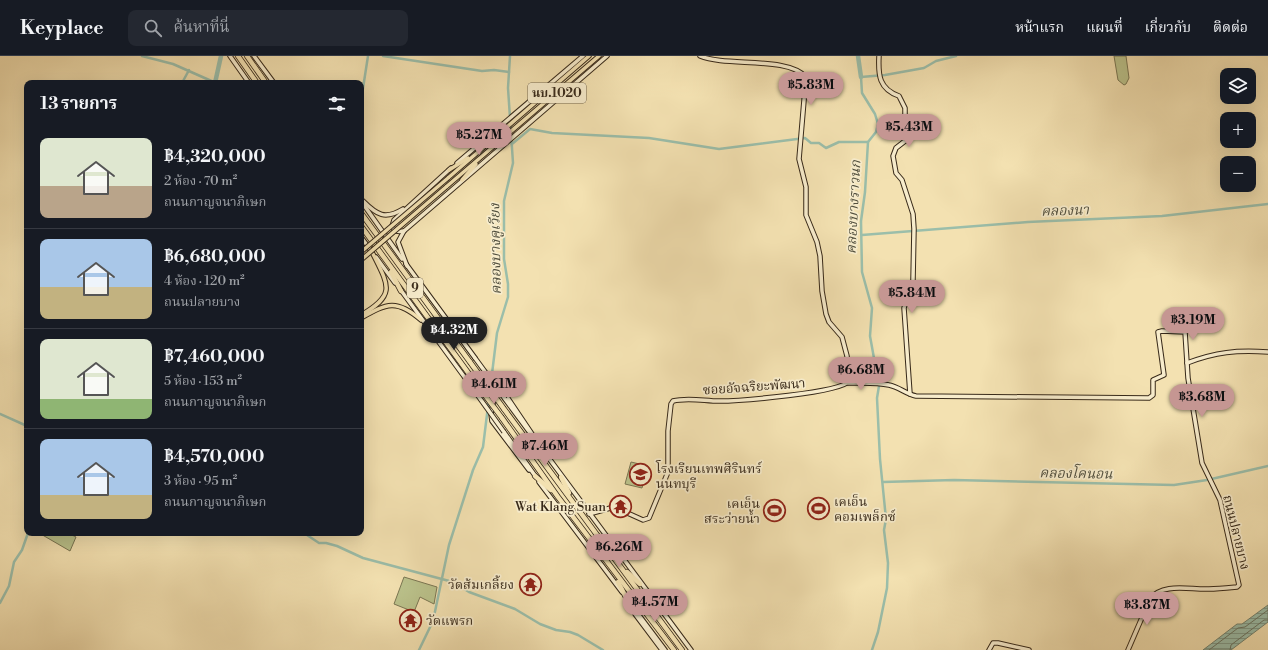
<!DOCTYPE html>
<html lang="th">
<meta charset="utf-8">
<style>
body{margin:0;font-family:"Libre Bodoni","Noto Serif Thai",serif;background:#242831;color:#f1f3f6;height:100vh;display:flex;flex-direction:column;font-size:15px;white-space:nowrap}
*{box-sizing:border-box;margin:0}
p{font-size:13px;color:#9ea1a6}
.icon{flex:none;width:22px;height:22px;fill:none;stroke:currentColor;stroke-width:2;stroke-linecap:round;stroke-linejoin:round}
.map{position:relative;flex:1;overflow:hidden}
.drawer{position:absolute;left:24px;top:24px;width:340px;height:456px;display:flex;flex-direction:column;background:#171b24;border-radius:8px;box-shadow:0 4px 16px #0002}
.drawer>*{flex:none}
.controls{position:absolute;left:1220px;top:12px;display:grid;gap:8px}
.controls a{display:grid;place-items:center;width:36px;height:36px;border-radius:8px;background:#171b24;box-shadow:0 4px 16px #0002;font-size:20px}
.price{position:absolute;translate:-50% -34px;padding:0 9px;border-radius:14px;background:#c59692;color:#111;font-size:13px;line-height:26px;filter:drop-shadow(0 1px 2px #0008)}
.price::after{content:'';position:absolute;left:50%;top:24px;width:12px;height:9px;margin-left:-6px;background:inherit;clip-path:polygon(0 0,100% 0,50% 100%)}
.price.current{background:#222;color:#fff}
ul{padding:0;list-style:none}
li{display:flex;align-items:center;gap:12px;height:100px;padding:0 16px}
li+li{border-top:1px solid #363941}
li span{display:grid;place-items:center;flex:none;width:112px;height:80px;border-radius:8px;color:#555}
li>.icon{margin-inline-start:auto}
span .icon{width:48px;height:48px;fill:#fffc;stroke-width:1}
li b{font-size:17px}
h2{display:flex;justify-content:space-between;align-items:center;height:48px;padding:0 16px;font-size:17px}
header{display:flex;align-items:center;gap:24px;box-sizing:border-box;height:56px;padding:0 20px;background:#171b24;border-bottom:1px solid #363941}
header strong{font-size:19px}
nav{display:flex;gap:22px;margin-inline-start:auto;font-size:14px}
.search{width:280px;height:36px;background:#242831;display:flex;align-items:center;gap:10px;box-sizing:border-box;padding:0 14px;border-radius:8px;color:#9ea1a6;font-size:15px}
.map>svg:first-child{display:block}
</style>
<header>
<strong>Keyplace</strong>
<div class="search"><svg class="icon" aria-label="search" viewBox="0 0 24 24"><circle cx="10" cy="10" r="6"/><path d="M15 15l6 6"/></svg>ค้นหาที่นี่</div>
<nav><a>หน้าแรก</a><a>แผนที่</a><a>เกี่ยวกับ</a><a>ติดต่อ</a></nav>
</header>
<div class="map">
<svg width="1268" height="594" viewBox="0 0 1268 594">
<defs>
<pattern id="water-rules" width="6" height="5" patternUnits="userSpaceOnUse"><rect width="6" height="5" fill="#9bbeaa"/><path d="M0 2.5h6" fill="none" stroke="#7f9b8a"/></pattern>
</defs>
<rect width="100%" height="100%" fill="#f3e1b1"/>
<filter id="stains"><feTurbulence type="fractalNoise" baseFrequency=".005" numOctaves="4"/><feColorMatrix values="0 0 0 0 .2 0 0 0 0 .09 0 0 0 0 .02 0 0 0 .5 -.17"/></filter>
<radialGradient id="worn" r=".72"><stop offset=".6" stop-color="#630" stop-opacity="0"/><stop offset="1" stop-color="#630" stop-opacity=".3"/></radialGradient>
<!-- park -->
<g fill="#bbc38c" stroke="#7a7653">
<polygon points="1114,0 1126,0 1129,22 1126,28 1124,29 1118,24"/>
<polygon points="631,406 648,410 642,432 625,428"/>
<polygon points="39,477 68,477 76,481 70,495"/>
<polygon points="404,521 437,531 434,548 420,541 414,556 394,548"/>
</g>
<!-- water -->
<g fill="url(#water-rules)" stroke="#738370">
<circle cx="775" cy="454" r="4.5"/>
<polygon points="1268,549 1268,566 1231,594 1203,594 1237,568 1242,568"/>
</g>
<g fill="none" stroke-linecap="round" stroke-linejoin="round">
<!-- shore -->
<g stroke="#6a7462" stroke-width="1">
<polyline points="1209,594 1238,572 1245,571 1268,554"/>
<polyline points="1230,594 1231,589 1264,564 1268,564"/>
</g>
<!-- canal -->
<g stroke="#9bbeaa" stroke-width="2.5">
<polyline points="142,0 173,8 216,27"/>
<polyline points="383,0 482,15 494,14 509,16"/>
<polyline points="182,27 189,14"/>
<polyline points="361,45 368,0"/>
<polyline points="512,88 530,73 552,77 649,82 719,93 805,82 811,87 819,87 826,92 839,86 868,86"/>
<polyline points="862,179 1028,166 1162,160 1268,148"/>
<polyline points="0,358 27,370"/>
<polyline points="883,426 954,424 1174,429 1207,424 1268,410"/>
<polyline points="304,477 319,487 326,487 337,490 363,502 453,526 469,536 515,553 540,568 556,574 570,576 578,579 603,594"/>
<polyline points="0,547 9,530 14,506 22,494 28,477"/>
<polyline points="419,594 433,565 449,489 473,414 483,391 497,277 508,241 508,228 504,203 504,145 513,107 508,32 510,0"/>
<polyline points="872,594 878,576 887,532 888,507 884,474 886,463 880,403 877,342 879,330 870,280 872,252 862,216 861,165 865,136 868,86 876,76 878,68 875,58 862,37 861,21 885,19 924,12 936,5 956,0"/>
</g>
<!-- river -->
<g stroke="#9bbeaa" stroke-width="4.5">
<polyline points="858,0 861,21"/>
<polyline points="215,27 221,0"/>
</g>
<defs>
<g id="secondary">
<polyline points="230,0 249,27"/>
<polyline points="254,0 274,27"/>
<path d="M 879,0 C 878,19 879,33 899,40 L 905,52 L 905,85 L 896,92 L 893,100 L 896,117 L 902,124 L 913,158 L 914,173 L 913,224 L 904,252 L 910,338"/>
<polyline points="457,107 583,0"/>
<polyline points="361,145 402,203"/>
<path d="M 363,145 C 377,159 385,164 403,153"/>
<path d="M 404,175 C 398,176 394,176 392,170 L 394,164 L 451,112"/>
<polyline points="361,181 372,196"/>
<polyline points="376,201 395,227"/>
<polyline points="406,208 475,302"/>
<polyline points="407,210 398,186 404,175 607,0"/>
<polyline points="400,233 471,330"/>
<path d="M 1187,307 C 1216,296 1236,294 1268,296"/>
<polyline points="497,326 491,358 492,365 529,414"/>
<polyline points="497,326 532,378"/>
<path d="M 848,327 C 862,327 876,326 889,329 C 899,331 906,338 916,340 L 1149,342 L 1153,339 L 1153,324 L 1164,319 L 1158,276 L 1162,275 L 1185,276 L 1188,322 L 1202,407 L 1220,444 L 1239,529 L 1237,531 C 1227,532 1218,533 1209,533 C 1190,534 1163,526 1150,543 L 1128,594"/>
<polyline points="505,343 691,594"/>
<polyline points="504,376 536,421"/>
<polyline points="539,426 622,536"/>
<path d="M 589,458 L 614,451 L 643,464 L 649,462 L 668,416 L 668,375 L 671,348 L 673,345 C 687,341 705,345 719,345 C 738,345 841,337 849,325 L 847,300 L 842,281 L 829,266 L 826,258 L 822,235 L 820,200 L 817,186 L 806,159 L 806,131 L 799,103 L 806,21 C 787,0 727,11 700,0"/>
<polyline points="629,546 665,594"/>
<polyline points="635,558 662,594"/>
<polyline points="989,594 993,587 998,587 1029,594"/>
</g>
<g id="primary">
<polyline points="449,114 468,102"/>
<polyline points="448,122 589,0"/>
<polyline points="462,124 476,108"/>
<polyline points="446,131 599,0"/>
<path d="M 361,259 C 396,239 389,230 373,198"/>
<path d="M 361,262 C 387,247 397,243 421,264"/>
</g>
<g id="highway">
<polyline points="238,0 257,27"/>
<polyline points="247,0 266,27"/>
<polyline points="361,157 470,306"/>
<polyline points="361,170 472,322"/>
<polyline points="391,216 401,235"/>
<polyline points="504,353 682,594"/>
<polyline points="502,362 558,441 674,594"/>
<polyline points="535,420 551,434"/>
<polyline points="561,421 569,437"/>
<polyline points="627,516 640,528"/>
<polyline points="618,526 629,547"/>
</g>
</defs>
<!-- secondary casing -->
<use href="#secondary" stroke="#382a1a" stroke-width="5.5"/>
<!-- primary casing -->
<use href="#primary" stroke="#382a1a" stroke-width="5.5"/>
<!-- highway casing -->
<use href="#highway" stroke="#382a1a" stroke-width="6"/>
<!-- secondary -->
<use href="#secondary" stroke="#f7eccc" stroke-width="3.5"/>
<!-- primary -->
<use href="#primary" stroke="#f3e1b1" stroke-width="3.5"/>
<!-- highway -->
<use href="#highway" stroke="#f3e1b1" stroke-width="4.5"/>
<defs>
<g id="secondary-bridge">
<polyline points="475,302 505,343"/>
<polyline points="471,330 504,376"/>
</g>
<g id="primary-bridge">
<polyline points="361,196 448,122"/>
<polyline points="361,204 446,131"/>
</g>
<g id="highway-bridge">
<polyline points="470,306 504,353"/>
<polyline points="472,322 502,362"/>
</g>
</defs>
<!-- secondary-bridge casing -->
<use href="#secondary-bridge" stroke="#382a1a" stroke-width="5.5" stroke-linecap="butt"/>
<!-- primary-bridge casing -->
<use href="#primary-bridge" stroke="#382a1a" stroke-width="5.5" stroke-linecap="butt"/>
<!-- highway-bridge casing -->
<use href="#highway-bridge" stroke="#382a1a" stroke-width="6" stroke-linecap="butt"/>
<!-- secondary-bridge -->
<use href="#secondary-bridge" stroke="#f7eccc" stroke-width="3.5"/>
<!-- primary-bridge -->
<use href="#primary-bridge" stroke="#f3e1b1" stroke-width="3.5"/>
<!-- highway-bridge -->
<use href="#highway-bridge" stroke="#f3e1b1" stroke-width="4.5"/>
</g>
<!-- icons -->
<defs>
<symbol id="school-ring" viewBox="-11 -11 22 22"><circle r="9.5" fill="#f7eccc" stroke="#8f2418" stroke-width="1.5"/><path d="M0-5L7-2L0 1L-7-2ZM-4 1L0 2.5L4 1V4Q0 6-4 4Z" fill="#8f2418"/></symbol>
<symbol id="temple-ring" viewBox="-11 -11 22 22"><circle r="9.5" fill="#f7eccc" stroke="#8f2418" stroke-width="1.5"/><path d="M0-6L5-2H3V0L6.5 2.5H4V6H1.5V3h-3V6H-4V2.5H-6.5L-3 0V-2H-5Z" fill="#8f2418"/></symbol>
<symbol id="stadium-ring" viewBox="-11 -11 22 22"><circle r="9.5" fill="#f7eccc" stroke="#8f2418" stroke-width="1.5"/><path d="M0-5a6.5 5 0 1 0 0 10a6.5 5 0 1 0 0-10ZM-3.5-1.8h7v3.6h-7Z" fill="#8f2418"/></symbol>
</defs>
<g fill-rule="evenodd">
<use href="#school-ring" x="628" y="406" width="25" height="25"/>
<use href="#temple-ring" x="608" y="438" width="25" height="25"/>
<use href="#stadium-ring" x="806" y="440" width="25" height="25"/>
<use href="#stadium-ring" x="762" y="442" width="25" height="25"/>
<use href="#temple-ring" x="518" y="516" width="25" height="25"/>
<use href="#temple-ring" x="398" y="552" width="25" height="25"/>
</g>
<g text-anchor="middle" stroke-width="3.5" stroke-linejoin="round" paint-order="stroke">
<!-- shield labels -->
<g fill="#f7eccc" stroke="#71644f" stroke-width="1">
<rect x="528" y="27" width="58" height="20" rx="3"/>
<rect x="407" y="222" width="16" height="20" rx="3"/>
</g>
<g font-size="12" font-weight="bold" fill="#382a1a">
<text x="557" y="41">นบ.1020</text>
<text x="415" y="236">9</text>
</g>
<!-- street labels -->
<g font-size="13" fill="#382a1a" stroke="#f7eccc">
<text transform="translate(754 330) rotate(-4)" y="5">ซอยอัจฉริยะพัฒนา</text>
<text transform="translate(1237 476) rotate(76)" y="5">ถนนปลายบาง</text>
</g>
<!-- poi labels -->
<g font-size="13" fill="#382a1a" stroke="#f7eccc" text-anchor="start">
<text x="656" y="417">โรงเรียนเทพศิรินทร์<tspan x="656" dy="15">นนทบุรี</tspan></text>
<text x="834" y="450">เคเอ็น<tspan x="834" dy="15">คอมเพล็กซ์</tspan></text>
<text x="760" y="452" text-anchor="end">เคเอ็น<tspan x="760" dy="15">สระว่ายน้ำ</tspan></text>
<text x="606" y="455" text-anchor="end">Wat Klang Suan</text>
<text x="514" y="533" text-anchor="end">วัดส้มเกลี้ยง</text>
<text x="426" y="569">วัดแพรก</text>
</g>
<!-- water labels -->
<g font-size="14" font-style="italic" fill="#514f3e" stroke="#f7eccc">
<text transform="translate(853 151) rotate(-87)" y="5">คลองบางราวนก</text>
<text transform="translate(1065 154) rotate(-2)" y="5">คลองนา</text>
<text transform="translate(495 193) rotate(-91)" y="5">คลองบางคูเวียง</text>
<text transform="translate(1076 417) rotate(1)" y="5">คลองโคนอน</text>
</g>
</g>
<rect width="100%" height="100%" filter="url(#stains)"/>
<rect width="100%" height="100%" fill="url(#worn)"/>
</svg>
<div class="controls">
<a><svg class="icon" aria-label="layers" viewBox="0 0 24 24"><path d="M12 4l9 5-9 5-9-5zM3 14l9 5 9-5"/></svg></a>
<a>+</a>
<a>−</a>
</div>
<b class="price" style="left:811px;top:50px">฿5.83M</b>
<b class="price" style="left:909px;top:92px">฿5.43M</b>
<b class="price" style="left:479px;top:100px">฿5.27M</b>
<b class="price" style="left:912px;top:258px">฿5.84M</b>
<b class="price" style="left:1193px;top:285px">฿3.19M</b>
<b class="price current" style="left:454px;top:295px">฿4.32M</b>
<b class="price" style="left:861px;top:335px">฿6.68M</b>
<b class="price" style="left:494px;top:349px">฿4.61M</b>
<b class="price" style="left:1202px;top:362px">฿3.68M</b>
<b class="price" style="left:545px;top:411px">฿7.46M</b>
<b class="price" style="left:619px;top:512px">฿6.26M</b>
<b class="price" style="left:655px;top:567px">฿4.57M</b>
<b class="price" style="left:1147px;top:570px">฿3.87M</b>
<section class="drawer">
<h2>13 รายการ<svg class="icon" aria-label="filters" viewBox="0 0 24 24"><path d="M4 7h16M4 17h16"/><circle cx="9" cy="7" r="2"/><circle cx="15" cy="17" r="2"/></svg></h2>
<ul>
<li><span style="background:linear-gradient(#dfe7d0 60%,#b9a48a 0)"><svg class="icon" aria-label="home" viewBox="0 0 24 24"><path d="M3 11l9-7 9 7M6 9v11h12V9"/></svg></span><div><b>฿4,320,000</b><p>2 ห้อง · 70 m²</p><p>ถนนกาญจนาภิเษก</p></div></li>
<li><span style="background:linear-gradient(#a9c7e8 60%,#c2b280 0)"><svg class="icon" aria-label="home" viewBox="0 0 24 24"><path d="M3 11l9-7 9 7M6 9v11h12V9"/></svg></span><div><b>฿6,680,000</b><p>4 ห้อง · 120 m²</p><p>ถนนปลายบาง</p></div></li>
<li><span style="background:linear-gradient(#dfe7d0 75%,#8fb573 0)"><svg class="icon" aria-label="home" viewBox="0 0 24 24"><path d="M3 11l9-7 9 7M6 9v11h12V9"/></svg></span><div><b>฿7,460,000</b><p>5 ห้อง · 153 m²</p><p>ถนนกาญจนาภิเษก</p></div></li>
<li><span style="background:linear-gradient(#a9c7e8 70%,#c2b280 0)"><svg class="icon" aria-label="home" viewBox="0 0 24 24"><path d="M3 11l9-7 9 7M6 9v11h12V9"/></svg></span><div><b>฿4,570,000</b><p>3 ห้อง · 95 m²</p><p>ถนนกาญจนาภิเษก</p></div></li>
</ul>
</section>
</div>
